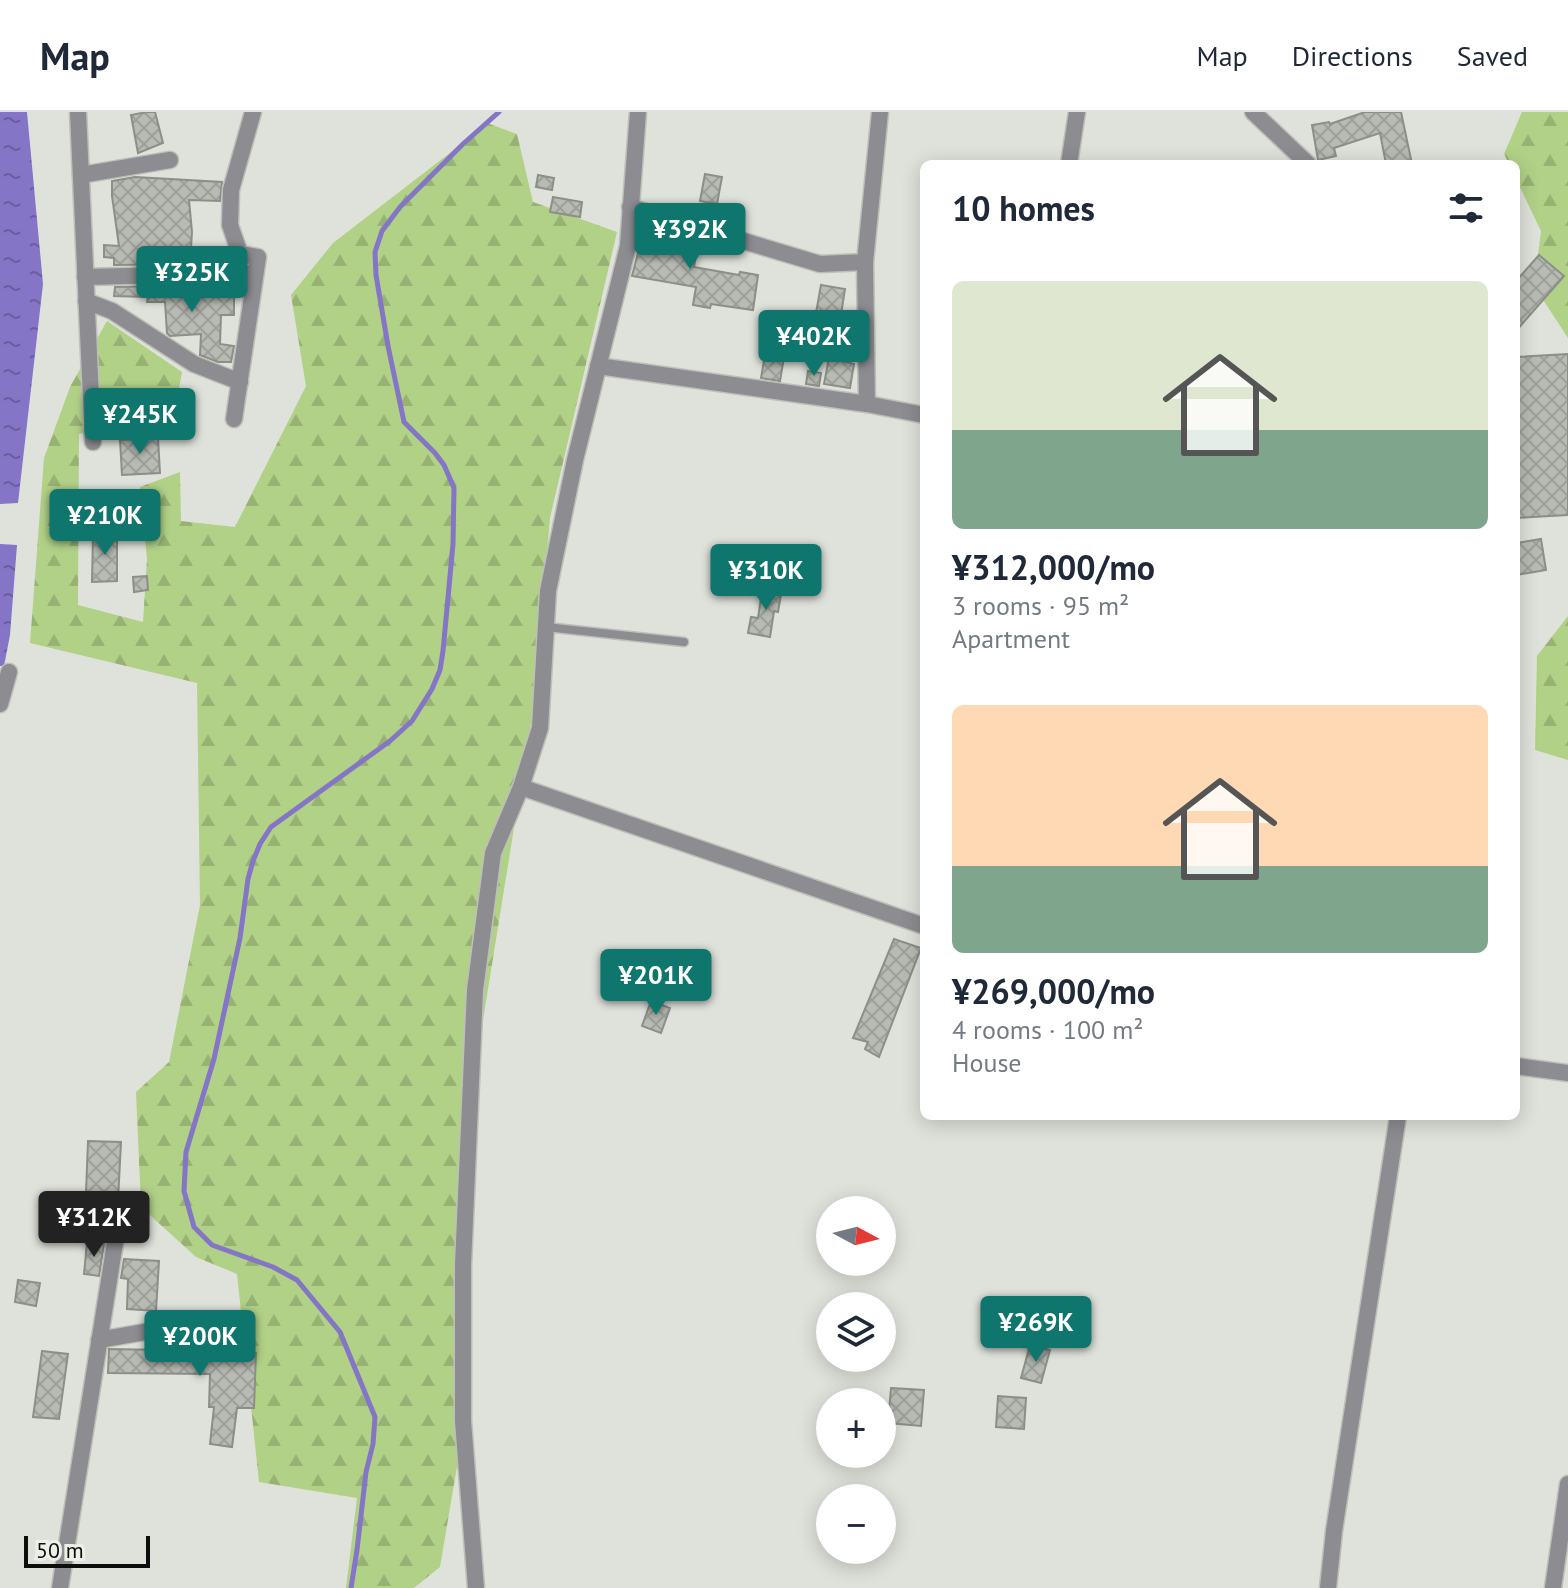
<!DOCTYPE html>
<meta charset="utf-8">
<style>
body{margin:0;font-family:"PT Sans",sans-serif;background:#f6f6f7;color:#1f2937;height:100vh;display:flex;flex-direction:column;font-size:30px;white-space:nowrap}
*{box-sizing:border-box;margin:0}
p{font-size:26px;color:#747a83}
.icon{flex:none;width:44px;height:44px;fill:none;stroke:currentColor;stroke-width:2;stroke-linecap:round;stroke-linejoin:round}
.map{position:relative;flex:1;overflow:hidden}
.details{position:absolute;left:920px;top:48px;width:600px;height:960px;display:flex;flex-direction:column;background:#fff;border-radius:12px;box-shadow:0 4px 20px #0003}
.details>*{flex:none}
.needle{width:52px;rotate:97deg}
.tools{position:absolute;left:816px;top:1084px;display:grid;gap:16px}
.tools a{display:grid;place-items:center;width:80px;height:80px;border-radius:50%;background:#fff;box-shadow:0 4px 20px #0003;font-size:40px}
.scale{position:absolute;left:24px;bottom:20px;width:126px;box-sizing:border-box;padding-left:8px;border:4px solid #0d0e0c;border-top:0;font-size:22px;line-height:28px;white-space:nowrap;color:#0d0e0c;-webkit-text-stroke:6px #ecf0e8;paint-order:stroke}
.price{position:absolute;translate:-50% -68px;padding:0 18px;border-radius:8px;background:#0f766e;color:#fff;font-size:26px;line-height:52px;filter:drop-shadow(0 2px 4px #0008)}
.price::after{content:'';position:absolute;left:50%;top:48px;width:24px;height:18px;margin-left:-12px;background:inherit;clip-path:polygon(0 0,100% 0,50% 100%)}
.price.selected{background:#222;color:#fff}
ul{padding:0;list-style:none}
li{display:grid;align-content:center;gap:16px;height:424px;padding:0 32px}
li span{display:grid;place-items:center;height:248px;border-radius:12px;color:#555}
li>.icon{margin-inline-start:auto}
span .icon{width:144px;height:144px;fill:#fffc;stroke-width:1}
li b{font-size:34px}
h2{display:flex;justify-content:space-between;align-items:center;height:96px;padding:0 32px;font-size:34px}
header{display:flex;align-items:center;gap:48px;box-sizing:border-box;height:112px;padding:0 40px;background:#fff;border-bottom:2px solid #e0e1e3}
header strong{font-size:38px}
nav{display:flex;gap:44px;margin-inline-start:auto;font-size:28px}
.map>svg:first-child{display:block}
</style>
<header>
<strong>Map</strong>
<nav><a>Map</a><a>Directions</a><a>Saved</a></nav>
</header>
<div class="map">
<svg width="1568" height="1476" viewBox="0 0 1568 1476">
<defs>
<pattern id="forest-firs" width="22" height="20" patternUnits="userSpaceOnUse" patternTransform="scale(2)"><rect width="22" height="20" fill="#b1d187"/><path d="M5 1l3.5 6h-7zM16 11l3.5 6h-7z" fill="#97b273"/></pattern>
<pattern id="water-ripples" width="26" height="14" patternUnits="userSpaceOnUse" patternTransform="scale(2)"><rect width="26" height="14" fill="#8475c6"/><path d="M2 4q2-2 4 0t4 0M15 11q2-2 4 0t4 0" fill="none" stroke="#6a5e9f"/></pattern>
<pattern id="building-cross-hatch" width="8" height="8" patternUnits="userSpaceOnUse" patternTransform="scale(2)"><rect width="8" height="8" fill="#b8bbb4"/><path d="M0 0l8 8M0 8l8-8" fill="none" stroke="#9da09a"/></pattern>
</defs>
<rect width="100%" height="100%" fill="#dfe2db"/>
<!-- forest -->
<g fill="url(#forest-firs)">
<polygon points="1522,0 1568,0 1568,226 1534,174 1541,119 1516,67 1516,52 1509,52 1504,42"/>
<polygon points="487,11 517,22 533,90 617,120 550,406 534,592 464,1026 463,1319 440,1455 414,1476 346,1476 357,1386 259,1370 237,1162 196,1145 141,1095 136,980 169,950 200,793 197,571 30,531 44,346 70,275 107,209 182,260 174,304 79,322 78,493 143,510 147,447 140,375 180,360 181,409 235,415 306,274 291,183 333,131 464,30"/>
<polygon points="1568,504 1568,648 1535,638 1537,544"/>
</g>
<!-- water -->
<g fill="url(#water-ripples)">
<polygon points="0,0 27,0 43,172 18,391 0,392"/>
<polygon points="0,432 17,433 10,523 4,554 0,554"/>
</g>
<g fill="none" stroke-linecap="round" stroke-linejoin="round">
<!-- stream -->
<polyline stroke="#8475c6" stroke-width="5" points="351,1476 357,1438 366,1360 373,1332 375,1305 340,1220 297,1168 273,1155 212,1133 194,1115 184,1079 186,1040 214,947 240,826 248,767 253,749 260,732 271,715 390,629 412,609 432,577 440,558 443,539 453,432 454,376 444,353 435,341 404,310 388,234 376,163 375,140 382,119 400,95 463,32 499,0"/>
</g>
<!-- building -->
<g fill="url(#building-cross-hatch)" stroke="#8b8f88" stroke-width="2">
<polygon points="147,0 155,0 163,31 138,41 131,3"/>
<polygon points="1365,0 1401,0 1412,52 1386,52 1380,21 1334,36 1336,44 1318,48 1312,13 1329,10 1330,12"/>
<polygon points="705,62 722,65 717,92 700,89"/>
<polygon points="538,63 554,66 552,78 536,75"/>
<polygon points="135,65 222,70 220,89 189,88 192,120 190,152 116,153 114,153 114,146 104,145 104,133 119,134 112,84 112,69"/>
<polygon points="553,85 582,90 580,105 550,100"/>
<polygon points="641,110 677,121 675,127 698,131 694,155 739,163 740,160 758,163 753,198 711,192 710,196 693,193 696,175 632,164 639,137"/>
<polygon points="1539,143 1564,164 1516,219 1516,169"/>
<polygon points="211,173 210,179 234,179 234,203 221,203 220,232 234,234 231,250 218,250 200,243 201,222 170,224 167,221 165,190 147,190 148,185 114,184 115,175"/>
<polygon points="821,173 845,177 840,209 848,210 842,249 854,252 850,276 824,272 832,230 802,225 805,211 814,212"/>
<polygon points="768,225 787,228 780,269 761,266"/>
<polygon points="1568,242 1568,403 1516,406 1516,245"/>
<polygon points="808,259 821,261 819,274 806,272"/>
<polygon points="158,326 160,361 122,363 120,328"/>
<polygon points="93,421 117,421 117,469 92,470"/>
<polygon points="1541,427 1546,458 1516,463 1516,431"/>
<polygon points="147,464 148,478 134,480 133,465"/>
<polygon points="763,473 782,476 778,500 774,499 770,525 748,521 751,505 758,506"/>
<polygon points="894,827 921,836 879,945 865,937 868,930 853,926"/>
<polygon points="651,889 670,896 661,921 642,914"/>
<polygon points="88,1029 121,1030 117,1108 85,1106"/>
<polygon points="87,1130 104,1132 99,1164 84,1162"/>
<polygon points="124,1147 159,1149 156,1199 127,1197 128,1167 121,1166"/>
<polygon points="18,1168 40,1171 36,1194 15,1190"/>
<polygon points="166,1229 202,1230 202,1239 256,1241 254,1296 237,1296 232,1335 210,1332 214,1295 209,1295 210,1262 108,1261 109,1237 165,1238"/>
<polygon points="1030,1233 1050,1238 1041,1271 1021,1266"/>
<polygon points="42,1239 68,1242 59,1307 33,1305"/>
<polygon points="891,1276 924,1278 921,1314 888,1311"/>
<polygon points="998,1284 1026,1286 1024,1317 996,1315"/>
</g>
<g fill="none" stroke-linecap="round" stroke-linejoin="round">
<defs>
<polyline id="service" points="546,515 684,530"/>
<g id="minor">
<polyline points="78,0 93,330"/>
<polyline points="1253,0 1308,52"/>
<polyline points="1069,52 1077,0"/>
<polyline points="81,63 170,48"/>
<polyline points="630,95 820,152 865,150 880,0"/>
<polyline points="865,150 867,292"/>
<polyline points="85,165 255,161"/>
<polyline points="86,189 112,199 194,252 240,270"/>
<polyline points="598,254 867,292 924,303"/>
<polyline points="234,307 258,145 240,142 230,113 231,78 253,0"/>
<polyline points="0,592 9,560"/>
<polyline points="521,675 924,814"/>
<polyline points="1516,954 1568,961"/>
<polyline points="99,1228 167,1216"/>
<polyline points="60,1476 115,1131"/>
<polyline points="476,1476 463,1309 463,1153 475,878 493,741 521,675 540,616 548,479 575,348 628,134 638,0"/>
<polyline points="1328,1476 1334,1419 1398,1004"/>
<polyline points="1553,1476 1568,1372"/>
</g>
</defs>
<!-- service casing -->
<use href="#service" stroke="#bdc0ba" stroke-width="11"/>
<!-- minor casing -->
<use href="#minor" stroke="#bdc0ba" stroke-width="19"/>
<!-- service -->
<use href="#service" stroke="#8d8c90" stroke-width="8"/>
<!-- minor -->
<use href="#minor" stroke="#8d8c90" stroke-width="16"/>
</g>
</svg>
<div class="tools">
<a><svg class="needle" viewBox="-14 -14 28 28"><path d="M0-13l5 13h-10z" fill="#e53935"/><path d="M0 13l5-13h-10z" fill="#747a83"/></svg></a>
<a><svg class="icon" aria-label="layers" viewBox="0 0 24 24"><path d="M12 4l9 5-9 5-9-5zM3 14l9 5 9-5"/></svg></a>
<a>+</a>
<a>−</a>
</div>
<div class="scale">50 m</div>
<b class="price" style="left:690px;top:159px">¥392K</b>
<b class="price" style="left:192px;top:202px">¥325K</b>
<b class="price" style="left:814px;top:266px">¥402K</b>
<b class="price" style="left:140px;top:344px">¥245K</b>
<b class="price" style="left:105px;top:445px">¥210K</b>
<b class="price" style="left:766px;top:500px">¥310K</b>
<b class="price" style="left:656px;top:905px">¥201K</b>
<b class="price selected" style="left:94px;top:1147px">¥312K</b>
<b class="price" style="left:1036px;top:1252px">¥269K</b>
<b class="price" style="left:200px;top:1266px">¥200K</b>
<section class="details">
<h2>10 homes<svg class="icon" aria-label="filters" viewBox="0 0 24 24"><path d="M4 7h16M4 17h16"/><circle cx="9" cy="7" r="2"/><circle cx="15" cy="17" r="2"/></svg></h2>
<ul>
<li><span style="background:linear-gradient(#dfe7d0 60%,#7fa58c 0)"><svg class="icon" aria-label="home" viewBox="0 0 24 24"><path d="M3 11l9-7 9 7M6 9v11h12V9"/></svg></span><div><b>¥312,000/mo</b><p>3 rooms · 95 m²</p><p>Apartment</p></div></li>
<li><span style="background:linear-gradient(#ffd9b3 65%,#7fa58c 0)"><svg class="icon" aria-label="home" viewBox="0 0 24 24"><path d="M3 11l9-7 9 7M6 9v11h12V9"/></svg></span><div><b>¥269,000/mo</b><p>4 rooms · 100 m²</p><p>House</p></div></li>
</ul>
</section>
</div>
